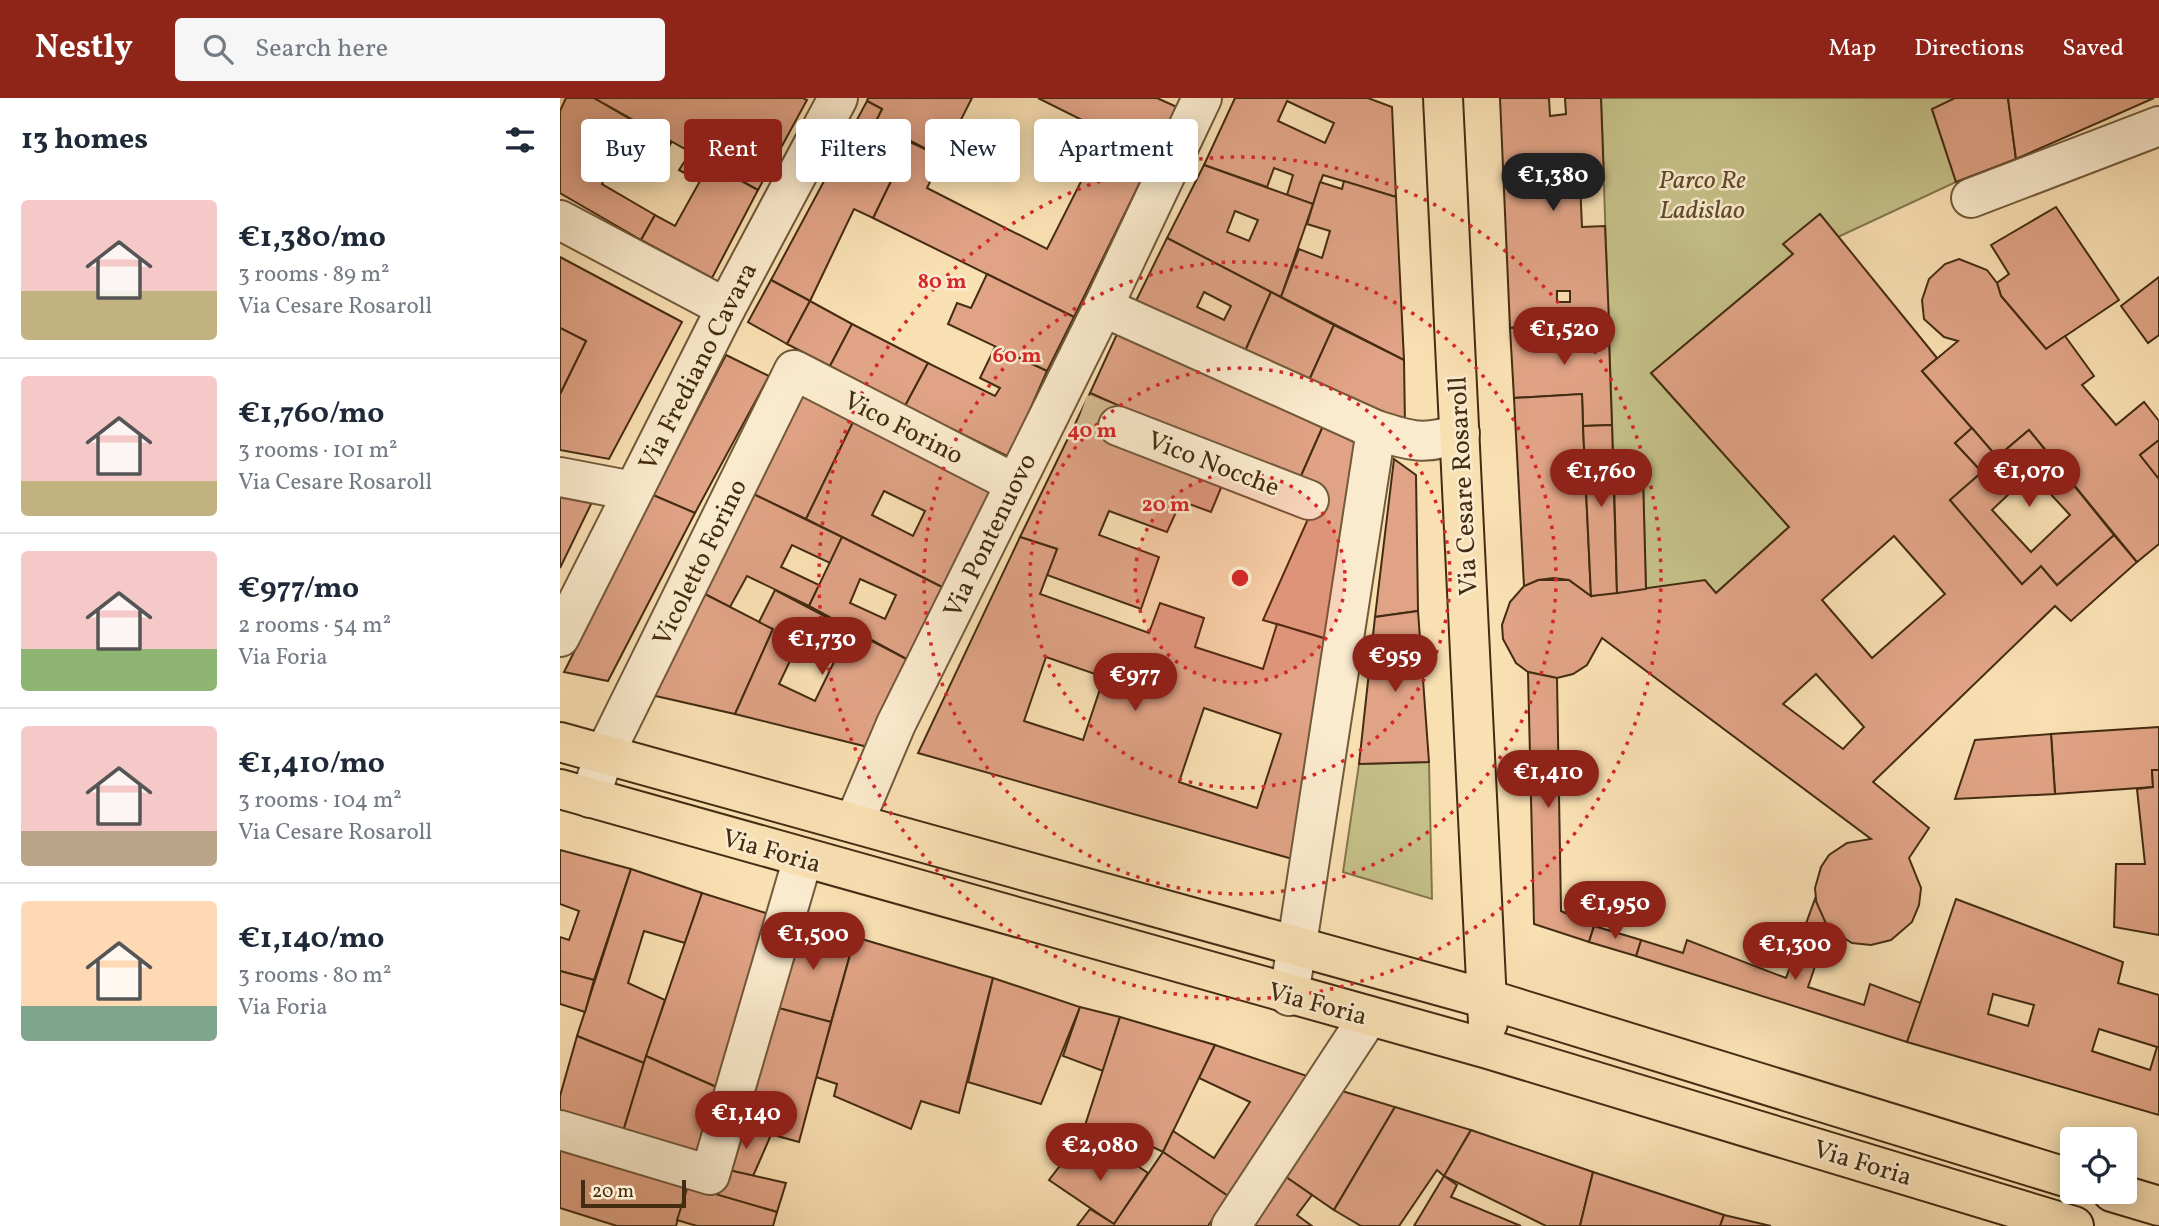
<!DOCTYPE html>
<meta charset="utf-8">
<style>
body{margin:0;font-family:Vollkorn,serif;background:#f6f6f7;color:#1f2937;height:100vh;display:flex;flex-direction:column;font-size:26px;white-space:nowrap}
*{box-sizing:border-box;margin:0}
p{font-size:23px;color:#747a83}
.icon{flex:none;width:38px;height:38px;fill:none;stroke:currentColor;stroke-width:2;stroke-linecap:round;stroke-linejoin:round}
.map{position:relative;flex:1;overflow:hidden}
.details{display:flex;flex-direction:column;background:#fff;width:560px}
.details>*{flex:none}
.banner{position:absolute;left:21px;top:21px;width:665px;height:63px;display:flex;gap:14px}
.tools{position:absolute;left:1500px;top:1029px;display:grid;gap:14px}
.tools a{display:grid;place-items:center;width:77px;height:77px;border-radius:7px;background:#fff;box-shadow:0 4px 18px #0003;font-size:35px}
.scale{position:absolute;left:21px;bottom:18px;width:105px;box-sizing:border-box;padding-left:7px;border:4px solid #442c12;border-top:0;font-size:19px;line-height:24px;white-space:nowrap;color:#442c12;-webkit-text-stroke:5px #fbebce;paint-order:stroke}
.price{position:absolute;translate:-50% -60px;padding:0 16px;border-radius:24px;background:#8f2418;color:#fff;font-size:23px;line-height:46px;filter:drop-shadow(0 2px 4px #0008)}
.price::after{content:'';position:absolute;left:50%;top:42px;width:21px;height:16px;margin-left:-10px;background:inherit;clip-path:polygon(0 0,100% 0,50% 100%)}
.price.on{background:#222;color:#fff}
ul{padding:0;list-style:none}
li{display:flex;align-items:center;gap:21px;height:175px;padding:0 21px}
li+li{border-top:2px solid #e0e1e3}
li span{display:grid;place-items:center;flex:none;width:196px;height:140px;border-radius:7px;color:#555}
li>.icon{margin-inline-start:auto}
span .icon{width:84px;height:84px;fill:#fffc;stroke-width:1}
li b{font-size:30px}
h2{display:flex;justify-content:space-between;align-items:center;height:84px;padding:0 21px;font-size:30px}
.chip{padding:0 24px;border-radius:7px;background:#fff;box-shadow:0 4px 18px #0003;font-size:24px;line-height:63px}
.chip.on{background:#8f2418;color:#fff}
header{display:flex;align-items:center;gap:42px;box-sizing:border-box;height:98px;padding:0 35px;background:#8f2418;color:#fff}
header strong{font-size:33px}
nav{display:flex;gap:38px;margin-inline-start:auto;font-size:24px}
.search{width:490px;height:63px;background:#f6f6f7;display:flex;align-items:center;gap:18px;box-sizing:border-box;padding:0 24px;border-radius:7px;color:#747a83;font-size:26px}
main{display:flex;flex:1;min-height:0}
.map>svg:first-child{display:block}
</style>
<header>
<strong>Nestly</strong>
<div class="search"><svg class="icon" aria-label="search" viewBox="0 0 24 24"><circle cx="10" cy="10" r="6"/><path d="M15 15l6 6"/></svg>Search here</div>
<nav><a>Map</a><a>Directions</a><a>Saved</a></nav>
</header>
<main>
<section class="details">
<h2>13 homes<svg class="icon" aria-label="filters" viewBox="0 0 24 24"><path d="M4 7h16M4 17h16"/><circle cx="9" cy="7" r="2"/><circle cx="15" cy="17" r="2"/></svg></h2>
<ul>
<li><span style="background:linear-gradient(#f6c9c9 65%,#c2b280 0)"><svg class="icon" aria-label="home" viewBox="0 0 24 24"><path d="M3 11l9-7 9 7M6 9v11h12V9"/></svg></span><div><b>€1,380/mo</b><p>3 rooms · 89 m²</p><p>Via Cesare Rosaroll</p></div></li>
<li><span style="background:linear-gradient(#f6c9c9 75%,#c2b280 0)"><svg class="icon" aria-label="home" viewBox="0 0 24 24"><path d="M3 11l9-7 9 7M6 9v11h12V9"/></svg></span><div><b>€1,760/mo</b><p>3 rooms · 101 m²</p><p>Via Cesare Rosaroll</p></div></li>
<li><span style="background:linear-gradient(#f6c9c9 70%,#8fb573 0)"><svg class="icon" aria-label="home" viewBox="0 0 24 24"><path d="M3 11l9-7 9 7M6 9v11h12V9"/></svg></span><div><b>€977/mo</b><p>2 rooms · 54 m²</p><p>Via Foria</p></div></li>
<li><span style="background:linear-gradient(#f6c9c9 75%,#b9a48a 0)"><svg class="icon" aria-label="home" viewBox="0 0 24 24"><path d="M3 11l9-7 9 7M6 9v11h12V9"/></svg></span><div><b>€1,410/mo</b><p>3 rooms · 104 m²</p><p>Via Cesare Rosaroll</p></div></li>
<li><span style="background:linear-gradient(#ffd9b3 75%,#7fa58c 0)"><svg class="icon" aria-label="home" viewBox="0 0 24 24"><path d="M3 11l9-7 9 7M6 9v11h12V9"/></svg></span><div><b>€1,140/mo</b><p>3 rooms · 80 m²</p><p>Via Foria</p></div></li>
</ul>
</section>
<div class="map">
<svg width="1599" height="1128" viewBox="0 0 1599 1128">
<rect width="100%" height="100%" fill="#f9e0b3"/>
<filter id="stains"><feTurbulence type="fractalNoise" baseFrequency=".00286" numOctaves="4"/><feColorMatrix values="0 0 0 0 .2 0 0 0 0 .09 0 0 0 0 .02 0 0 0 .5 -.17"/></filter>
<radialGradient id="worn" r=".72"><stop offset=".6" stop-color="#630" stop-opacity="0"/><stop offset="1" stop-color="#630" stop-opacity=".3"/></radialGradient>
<!-- green -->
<g fill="#c5c088" stroke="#84764d" stroke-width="2">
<polygon points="1041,0 1395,0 1372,12 1396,84 1278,139 1224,147 1233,156 1091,275 1229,429 1156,495 1086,491 1083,380 1054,383"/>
<polygon points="869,664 872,801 783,774 799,666"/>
</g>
<!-- building -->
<g fill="#e0a385" stroke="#442c12" stroke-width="2" fill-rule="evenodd">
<polygon points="6,0 34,0 111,45 103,61 65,41 42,86 95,117 81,142 0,95 0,13"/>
<polygon points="34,0 243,0 247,2 198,92"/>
<polygon points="308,0 412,0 382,59 315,25 322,11 307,3"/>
<polygon points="478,0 597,0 617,9 514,219 313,120 350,44 382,59 367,90 487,151 546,34"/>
<path d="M 675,0 L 808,0 L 832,9 L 836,99 L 763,77 L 753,106 L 727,97 L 733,77 L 714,70 L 707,89 L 644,67 ZM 727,3 L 774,25 L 765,45 L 718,23 Z"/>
<path d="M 940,0 L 989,0 L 990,18 L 1006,16 L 1005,0 L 1041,0 L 1044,82 L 1020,83 L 1022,129 L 1045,128 L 1049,224 L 950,230 ZM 997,193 L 1010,193 L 1010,204 L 997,204 Z"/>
<polygon points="1395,0 1448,0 1456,61 1396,84 1372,11"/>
<polygon points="1448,0 1594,0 1456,61"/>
<polygon points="307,3 322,11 315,25 350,44 313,120 294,111 250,203 211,182"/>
<polygon points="130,55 198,92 152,180 81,142 95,117 115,128 140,83 119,72"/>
<path d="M 644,67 L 753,106 L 721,199 L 607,140 ZM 675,113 L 698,122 L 689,143 L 667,134 Z"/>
<polygon points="784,83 836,99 844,262 721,199 739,151 762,160 770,133 747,126 760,84 782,91"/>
<polygon points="1496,109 1559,202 1486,251 1441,198 1437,185 1449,176 1431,147"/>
<path d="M 1260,116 L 1377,260 L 1362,273 L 1412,330 L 1395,345 L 1422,374 L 1390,402 L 1462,486 L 1481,468 L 1497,487 L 1554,437 L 1577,464 L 1511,523 L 1495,508 L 1313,684 L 1369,730 L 1349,760 L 1361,790 L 1359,807 L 1352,824 L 1331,842 L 1311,847 L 1292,845 L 1268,830 L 1257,811 L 1255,790 L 1261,769 L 1269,757 L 1287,745 L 1311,741 L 1042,540 L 1027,567 L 1013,576 L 997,580 L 968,574 L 956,565 L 943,541 L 942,527 L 950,504 L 964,488 L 978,482 L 1009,482 L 1031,498 L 1145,482 L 1156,495 L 1229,429 L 1091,275 L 1233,156 L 1223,146 ZM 1334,438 L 1385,496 L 1312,560 L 1262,502 ZM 1256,576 L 1304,629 L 1283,651 L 1223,606 Z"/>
<path d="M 607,140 L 711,194 L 682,260 L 572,211 ZM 644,194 L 671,208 L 664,222 L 637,209 Z"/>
<polygon points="0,159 122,224 49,361 0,352 0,296 26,243 0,230"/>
<polygon points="1399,161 1427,172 1437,185 1441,198 1486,251 1505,238 1534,278 1522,287 1556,327 1584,304 1599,323 1599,342 1580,357 1599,381 1599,446 1577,464 1469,332 1437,359 1362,273 1398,243 1384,239 1364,221 1362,202 1369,181 1385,166"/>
<polygon points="427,176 514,219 487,273 388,226 397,205 411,210"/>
<polygon points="1599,179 1599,237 1588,245 1561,208"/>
<polygon points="211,182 250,203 227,246 188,224"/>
<polygon points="711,194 774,227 746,289 682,260"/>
<polygon points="250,203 292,226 270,268 227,246"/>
<polygon points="1029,225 1029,242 1049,241 1052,327 1023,328 1022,296 954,300 950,230"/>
<polygon points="292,226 368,265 345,308 270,268"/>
<polygon points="774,227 844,262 845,328 746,289"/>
<polygon points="0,230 26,243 0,296"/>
<polygon points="557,236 763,328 737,387 530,295"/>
<polygon points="435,249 487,273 449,359 345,308 368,265 435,298 440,290 420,280"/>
<polygon points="166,257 209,278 135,415 93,397"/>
<polygon points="238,292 295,320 246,421 187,393"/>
<polygon points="530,295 566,311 663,385 651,414 621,403 607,434 549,413 539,437 599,459 581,511 487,477 497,451 460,439"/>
<polygon points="1022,296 1023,328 1031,498 1009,482 994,480 978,482 964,488 954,300"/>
<path d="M 295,320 L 436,390 L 386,491 L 246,421 ZM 324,393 L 365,413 L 353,438 L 312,417 Z"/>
<polygon points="1052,327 1057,495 1031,498 1023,328"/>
<polygon points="763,328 802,348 770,542 703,522 760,394 737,387"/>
<path d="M 1412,330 L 1437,359 L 1469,332 L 1554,437 L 1497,487 L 1481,468 L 1462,486 L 1390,402 L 1422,374 L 1395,345 ZM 1471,375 L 1510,417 L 1471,454 L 1432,412 Z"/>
<polygon points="1599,342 1599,381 1580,357"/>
<polygon points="834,361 856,377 858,513 815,519"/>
<polygon points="1083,379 1086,491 1057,495 1054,383"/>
<polygon points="187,393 282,439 270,465 232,447 221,469 259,487 249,508 187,478 170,509 137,492"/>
<polygon points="0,394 33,402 0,470"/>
<polygon points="93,397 135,415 48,583 4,574"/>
<path d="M 282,439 L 386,491 L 352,564 L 249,508 ZM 300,481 L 336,497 L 325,521 L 290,505 Z"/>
<path d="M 460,439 L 497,451 L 480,496 L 589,535 L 600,505 L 644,520 L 635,549 L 703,571 L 717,526 L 770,542 L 736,762 L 358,655 ZM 486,559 L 544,579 L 523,642 L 464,623 ZM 644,610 L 721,636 L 697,710 L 619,684 Z"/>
<polygon points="137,492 213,531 175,616 87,596"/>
<path d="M 215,492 L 352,564 L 312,650 L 175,616 L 213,531 L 199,524 ZM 238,546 L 274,564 L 255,603 L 219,586 Z"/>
<polygon points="858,513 869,664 799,666 815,519"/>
<polygon points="968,574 997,580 1001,813 1034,828 1029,844 974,826"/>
<polygon points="1599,629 1599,672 1592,672 1593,689 1495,696 1491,636"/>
<polygon points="1491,636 1495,696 1395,701 1415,642"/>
<polygon points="1592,672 1599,672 1599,837 1554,829 1556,766 1585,766 1577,691 1593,689"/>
<polygon points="0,752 71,771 34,882 0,873 0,839 9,842 19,813 0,806"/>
<polygon points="71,771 142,795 125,845 84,833 68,885 105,902 84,965 17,938"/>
<polygon points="142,795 212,817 161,991 86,958"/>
<polygon points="1255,801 1268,830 1248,889 1304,907 1310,886 1361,905 1347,944 1076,858 1081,842 1123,855 1127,842 1226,880"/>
<path d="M 1396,801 L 1563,864 L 1558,885 L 1599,897 L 1599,1017 L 1347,944 ZM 1433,896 L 1474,907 L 1468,928 L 1428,916 ZM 1539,931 L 1597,949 L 1590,972 L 1532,953 Z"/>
<polygon points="232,826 295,839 271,924 211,908"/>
<polygon points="1034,828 1081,842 1076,858 1029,844"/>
<polygon points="295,839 433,880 399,1015 361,1003 351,1031 274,998 277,986 256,979"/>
<polygon points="0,873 34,882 25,914 0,906"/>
<polygon points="433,880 520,909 481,1006 408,984"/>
<polygon points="211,908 271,924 239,1044 177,1027"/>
<polygon points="520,909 560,919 543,973 503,958"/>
<polygon points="560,919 655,947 603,1054 547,1027 539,1051 520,1043"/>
<polygon points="17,938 84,965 62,1037 0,1018 0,998"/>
<polygon points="655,947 750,979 668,1098 603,1054 613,1033 654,1060 690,1004 639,980"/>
<polygon points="86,958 161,991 139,1065 62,1037"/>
<polygon points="782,993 835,1009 774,1112 726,1079"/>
<polygon points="835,1009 911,1032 884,1078 877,1072 839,1128 801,1128 774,1112"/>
<polygon points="177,1027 211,1037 193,1078 164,1071"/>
<polygon points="911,1032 1033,1074 1020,1128 986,1128 884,1078"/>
<polygon points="0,1048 128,1088 116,1128 57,1128 0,1110"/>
<polygon points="513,1051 543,1073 555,1053 588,1075 554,1126 489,1082"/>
<polygon points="603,1054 668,1098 648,1128 517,1128 530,1111 554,1126"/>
<polygon points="164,1071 226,1085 217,1114 156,1097"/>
<polygon points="1033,1074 1164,1117 1160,1128 1020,1128"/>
<polygon points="884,1078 897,1087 891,1099 961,1128 854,1128"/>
<polygon points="726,1079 752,1097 737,1117 752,1128 694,1128"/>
<polygon points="128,1088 217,1114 213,1128 137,1128 117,1122"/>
<polygon points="1164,1117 1211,1128 1160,1128"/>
</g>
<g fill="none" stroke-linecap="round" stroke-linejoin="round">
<!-- minor-tunnel -->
<polyline stroke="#d5bc93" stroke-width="38" stroke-dasharray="38 19" stroke-linecap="butt" points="521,315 558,328"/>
<defs>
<g id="minor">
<polyline points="1411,100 1599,28"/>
<polyline points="0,122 166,210"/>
<polyline points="543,209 816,332 729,898"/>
<polyline points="558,328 749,402"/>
<path d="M 816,332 C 850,343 865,348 900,335"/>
<polyline points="0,379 73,393"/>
<polyline points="0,539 166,210 278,0"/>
<polyline points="30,700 44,657 234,272 454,385"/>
<polyline points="294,725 336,626 543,209 642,0"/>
<polyline points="0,1032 150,1077 243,760"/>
<polyline points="671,1128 809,918"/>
</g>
<g id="major">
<polyline points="883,0 928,925"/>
<polyline points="0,644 927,901 1512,1081"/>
<polyline points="0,691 928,951 1514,1128"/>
<polyline points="1552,1094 1599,1108"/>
</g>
</defs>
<!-- minor casing -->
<use href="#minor" stroke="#71593a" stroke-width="42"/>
<!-- major casing -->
<use href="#major" stroke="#442c12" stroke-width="42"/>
<!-- minor -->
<use href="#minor" stroke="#fbebce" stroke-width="38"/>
<!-- major -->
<use href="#major" stroke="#f9e0b3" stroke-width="38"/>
</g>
<!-- distance rings -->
<circle cx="680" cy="480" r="105" fill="#d62828" fill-opacity=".12"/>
<g fill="none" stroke="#d62828" stroke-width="3.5" stroke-dasharray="3.5 7">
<circle cx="680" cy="480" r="105"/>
<circle cx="680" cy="480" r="210"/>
<circle cx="680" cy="480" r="316"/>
<circle cx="680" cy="480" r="421"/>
</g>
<g text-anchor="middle" stroke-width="5" stroke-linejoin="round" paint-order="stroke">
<!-- park labels -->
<g font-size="26" font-style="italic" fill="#5e4a2a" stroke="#fbebce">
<text x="1142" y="90">Parco Re<tspan x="1142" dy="30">Ladislao</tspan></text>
</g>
<!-- street labels -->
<g font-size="26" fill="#442c12" stroke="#fbebce">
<text transform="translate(137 268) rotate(-63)" y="9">Via Frediano Cavara</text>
<text transform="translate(344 329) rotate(27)" y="9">Vico Forino</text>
<text transform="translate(654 365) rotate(21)" y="9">Vico Nocche</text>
<text transform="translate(902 388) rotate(-93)" y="9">Via Cesare Rosaroll</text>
<text transform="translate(429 437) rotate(-64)" y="9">Via Pontenuovo</text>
<text transform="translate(139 464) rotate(-64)" y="9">Vicoletto Forino</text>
<text transform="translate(212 752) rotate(16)" y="9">Via Foria</text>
<text transform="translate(758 905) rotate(15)" y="9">Via Foria</text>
<text transform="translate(1303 1064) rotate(17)" y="9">Via Foria</text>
</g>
</g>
<circle cx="680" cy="480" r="10" fill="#d62828" stroke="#fbebce" stroke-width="3.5"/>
<g font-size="21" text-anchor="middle" font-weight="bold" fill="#d62828" stroke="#fbebce" stroke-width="5" stroke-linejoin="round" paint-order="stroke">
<text x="382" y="190">80 m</text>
<text x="457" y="264">60 m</text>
<text x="532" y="339">40 m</text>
<text x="606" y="413">20 m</text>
</g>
<rect width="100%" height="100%" filter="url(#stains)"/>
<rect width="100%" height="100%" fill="url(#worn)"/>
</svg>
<div class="tools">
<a><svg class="icon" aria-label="locate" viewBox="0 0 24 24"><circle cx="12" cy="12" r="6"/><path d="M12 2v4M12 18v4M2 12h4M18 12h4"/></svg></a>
</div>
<div class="scale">20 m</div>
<b class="price on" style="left:993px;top:115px">€1,380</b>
<b class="price" style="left:1004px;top:269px">€1,520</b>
<b class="price" style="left:1041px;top:411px">€1,760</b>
<b class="price" style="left:1469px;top:411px">€1,070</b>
<b class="price" style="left:262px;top:579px">€1,730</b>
<b class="price" style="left:835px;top:596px">€959</b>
<b class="price" style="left:575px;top:615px">€977</b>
<b class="price" style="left:988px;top:712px">€1,410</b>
<b class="price" style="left:1055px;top:843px">€1,950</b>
<b class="price" style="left:253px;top:874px">€1,500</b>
<b class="price" style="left:1235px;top:884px">€1,300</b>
<b class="price" style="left:186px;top:1053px">€1,140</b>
<b class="price" style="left:540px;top:1085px">€2,080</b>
<div class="banner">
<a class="chip">Buy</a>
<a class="chip on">Rent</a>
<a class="chip">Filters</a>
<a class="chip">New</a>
<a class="chip">Apartment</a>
</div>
</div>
</main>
